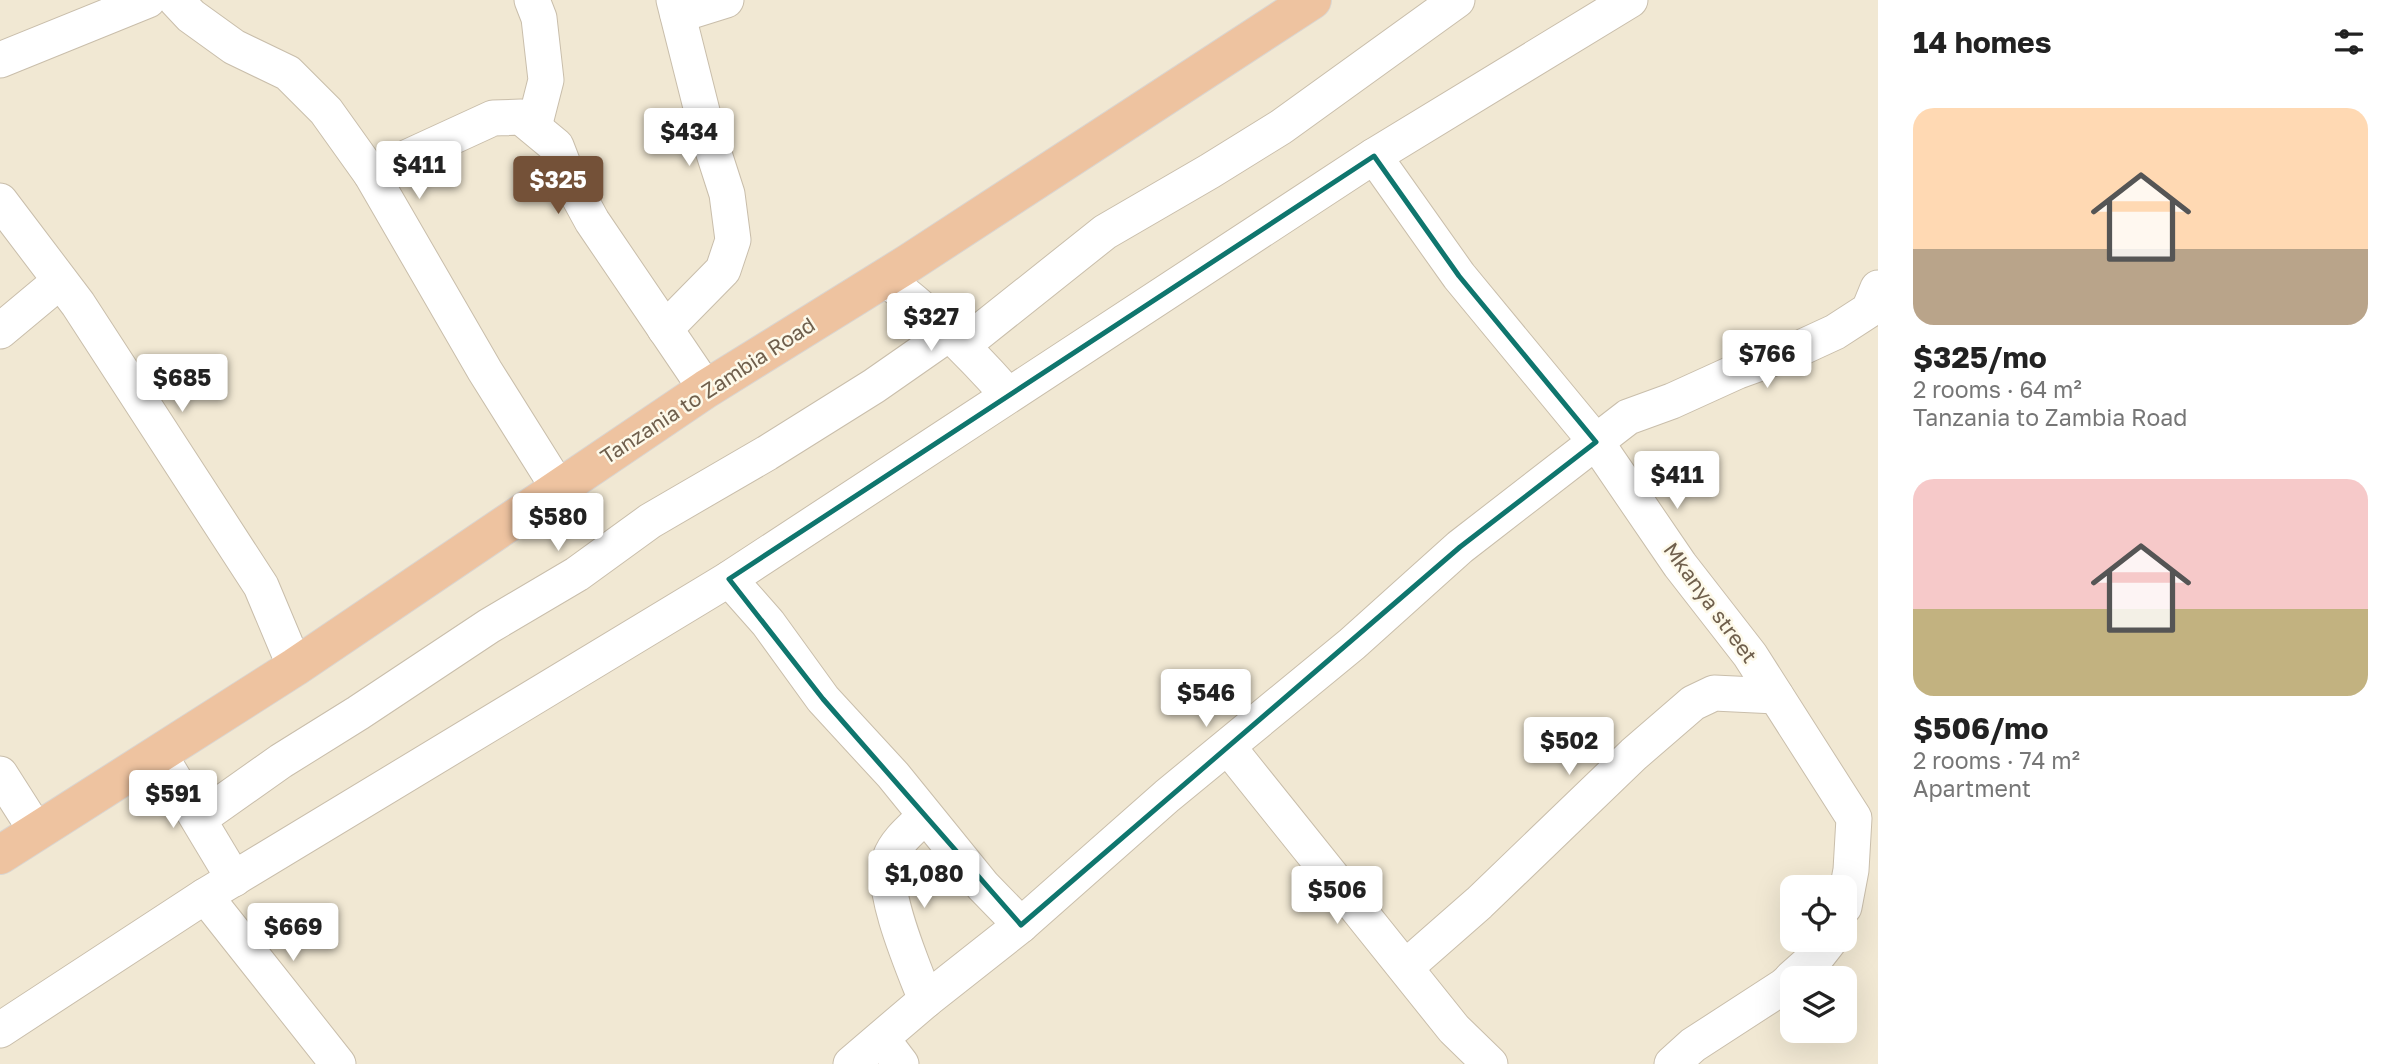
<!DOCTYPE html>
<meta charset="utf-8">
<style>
body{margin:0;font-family:"Golos Text",sans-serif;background:#f6f6f6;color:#222;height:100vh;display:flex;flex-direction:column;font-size:26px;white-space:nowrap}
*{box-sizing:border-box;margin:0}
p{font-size:23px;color:#767676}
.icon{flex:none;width:38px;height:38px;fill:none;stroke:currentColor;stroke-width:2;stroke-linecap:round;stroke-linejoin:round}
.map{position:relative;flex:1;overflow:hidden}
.panel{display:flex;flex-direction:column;background:#fff;width:525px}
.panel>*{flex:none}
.fabs{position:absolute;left:1780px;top:875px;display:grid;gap:14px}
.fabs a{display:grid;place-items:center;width:77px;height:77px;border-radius:14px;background:#fff;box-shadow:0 7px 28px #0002;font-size:35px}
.price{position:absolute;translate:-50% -60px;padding:0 16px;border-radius:7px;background:#fff;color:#222;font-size:23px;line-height:46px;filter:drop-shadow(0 2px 4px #0008)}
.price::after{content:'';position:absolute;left:50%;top:42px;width:21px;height:16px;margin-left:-10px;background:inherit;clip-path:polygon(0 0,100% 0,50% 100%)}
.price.current{background:#745138;color:#fff}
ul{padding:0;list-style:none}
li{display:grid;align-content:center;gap:14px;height:371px;padding:0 35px}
li span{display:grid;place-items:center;height:217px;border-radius:21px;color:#555}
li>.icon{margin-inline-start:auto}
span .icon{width:126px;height:126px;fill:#fffc;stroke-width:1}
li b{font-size:30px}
h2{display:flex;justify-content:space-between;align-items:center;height:84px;padding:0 35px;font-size:30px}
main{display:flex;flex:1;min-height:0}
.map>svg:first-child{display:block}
</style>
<main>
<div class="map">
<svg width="1878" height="1064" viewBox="0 0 1878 1064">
<rect width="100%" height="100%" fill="#faf5e4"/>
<!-- residential -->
<path fill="#f1e8d3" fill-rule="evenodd" d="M 0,0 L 1878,0 L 1878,1064 L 0,1064 ZM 1792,887 L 1844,887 L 1844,940 L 1792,940 ZM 1792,978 L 1844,978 L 1844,1031 L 1792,1031 Z"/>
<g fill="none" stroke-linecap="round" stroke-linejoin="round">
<defs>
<g id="street">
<polyline points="176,0 191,16 234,47 288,73 326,111 371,174 485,371 559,489"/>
<polyline points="532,0 539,18 546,80 534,127"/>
<polyline points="678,15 726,0"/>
<polyline points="0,60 148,0"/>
<polyline points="1374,156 1459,276 1596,442 1680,565 1750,655 1854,818 1851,870 1844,907"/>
<polyline points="371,174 493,118 521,117 556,146 568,177 592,221 706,389"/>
<polyline points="0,201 78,304 261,586 295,667"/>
<path d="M 884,278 C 931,313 970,352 1008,395"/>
<polyline points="665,329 723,270 733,240 727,194 708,135 674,0"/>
<polyline points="0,331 60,281"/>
<polyline points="963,345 1105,232 1210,171 1281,127 1457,0"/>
<polyline points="729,579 768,623 823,699 893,775 983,886 1021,925"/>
<polyline points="1228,747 1454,1029 1490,1064"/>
<polyline points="159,754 234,879"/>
<polyline points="0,774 37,832"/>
<path d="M 925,816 C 913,828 896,841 890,858 C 879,889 914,969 926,1000"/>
<polyline points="199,819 281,761 358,713 489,626 577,574 650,521 767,453 874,386 950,333"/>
<polyline points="205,896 338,1064"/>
<polyline points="1406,967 1479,903 1634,754 1693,703 1714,693 1776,696"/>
<polyline points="1792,978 1819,954 1830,940"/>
<polyline points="0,1030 205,896 729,579 1374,156 1630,0"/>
<polyline points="882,1039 901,1064"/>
<polyline points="851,1064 926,1000 1021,925 1167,796 1352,644 1460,547 1628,417 1672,401 1738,371 1796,350 1835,332 1869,310 1878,288"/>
<polyline points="1672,1064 1693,1045 1784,986 1792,979"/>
</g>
<polyline id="highway" points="0,855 295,667 706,389 909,263 1312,0"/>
</defs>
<!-- street casing -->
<use href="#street" stroke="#c9beab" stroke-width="37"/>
<!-- highway casing -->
<use href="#highway" stroke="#dad5d0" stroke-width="40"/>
<!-- street -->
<use href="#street" stroke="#fff" stroke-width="35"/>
<!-- highway -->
<use href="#highway" stroke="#eec3a0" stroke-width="38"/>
</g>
<!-- marked area -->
<path fill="none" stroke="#0f766e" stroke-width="5" stroke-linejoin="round" d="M 1374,156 L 1459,276 L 1596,442 L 1460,547 L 1021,925 L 823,699 L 729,579 Z"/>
<g text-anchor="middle" stroke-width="5" stroke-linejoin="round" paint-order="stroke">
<!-- street labels -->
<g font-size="21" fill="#6f5f4c" stroke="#fdf9e9">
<text transform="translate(708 391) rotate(-33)" y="7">Tanzania to Zambia Road</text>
<text transform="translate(1710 603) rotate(54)" y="7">Mkanya street</text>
</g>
</g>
</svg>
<div class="fabs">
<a><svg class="icon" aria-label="locate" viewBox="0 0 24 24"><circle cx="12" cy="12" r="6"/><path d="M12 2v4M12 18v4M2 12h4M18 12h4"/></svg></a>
<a><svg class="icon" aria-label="layers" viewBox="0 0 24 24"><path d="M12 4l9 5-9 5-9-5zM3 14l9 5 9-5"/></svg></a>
</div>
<b class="price" style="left:689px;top:168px">$434</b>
<b class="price" style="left:419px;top:201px">$411</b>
<b class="price current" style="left:558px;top:216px">$325</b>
<b class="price" style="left:931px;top:353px">$327</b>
<b class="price" style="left:1767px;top:390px">$766</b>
<b class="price" style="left:182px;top:414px">$685</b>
<b class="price" style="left:1677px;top:511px">$411</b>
<b class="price" style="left:558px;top:553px">$580</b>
<b class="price" style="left:1206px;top:729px">$546</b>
<b class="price" style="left:1569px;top:777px">$502</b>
<b class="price" style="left:173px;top:830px">$591</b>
<b class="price" style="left:924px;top:910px">$1,080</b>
<b class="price" style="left:1337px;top:926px">$506</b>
<b class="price" style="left:293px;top:963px">$669</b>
</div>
<section class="panel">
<h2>14 homes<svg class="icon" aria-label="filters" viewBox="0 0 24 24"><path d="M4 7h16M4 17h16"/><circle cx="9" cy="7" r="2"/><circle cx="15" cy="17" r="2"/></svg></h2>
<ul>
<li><span style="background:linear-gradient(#ffd9b3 65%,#b9a48a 0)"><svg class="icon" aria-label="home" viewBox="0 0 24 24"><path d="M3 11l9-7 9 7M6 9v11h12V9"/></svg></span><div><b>$325/mo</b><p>2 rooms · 64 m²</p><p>Tanzania to Zambia Road</p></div></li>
<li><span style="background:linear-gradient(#f6c9c9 60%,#c2b280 0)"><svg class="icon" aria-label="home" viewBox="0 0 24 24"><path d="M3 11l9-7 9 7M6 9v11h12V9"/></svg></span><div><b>$506/mo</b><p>2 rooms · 74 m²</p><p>Apartment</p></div></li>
</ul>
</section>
</main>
